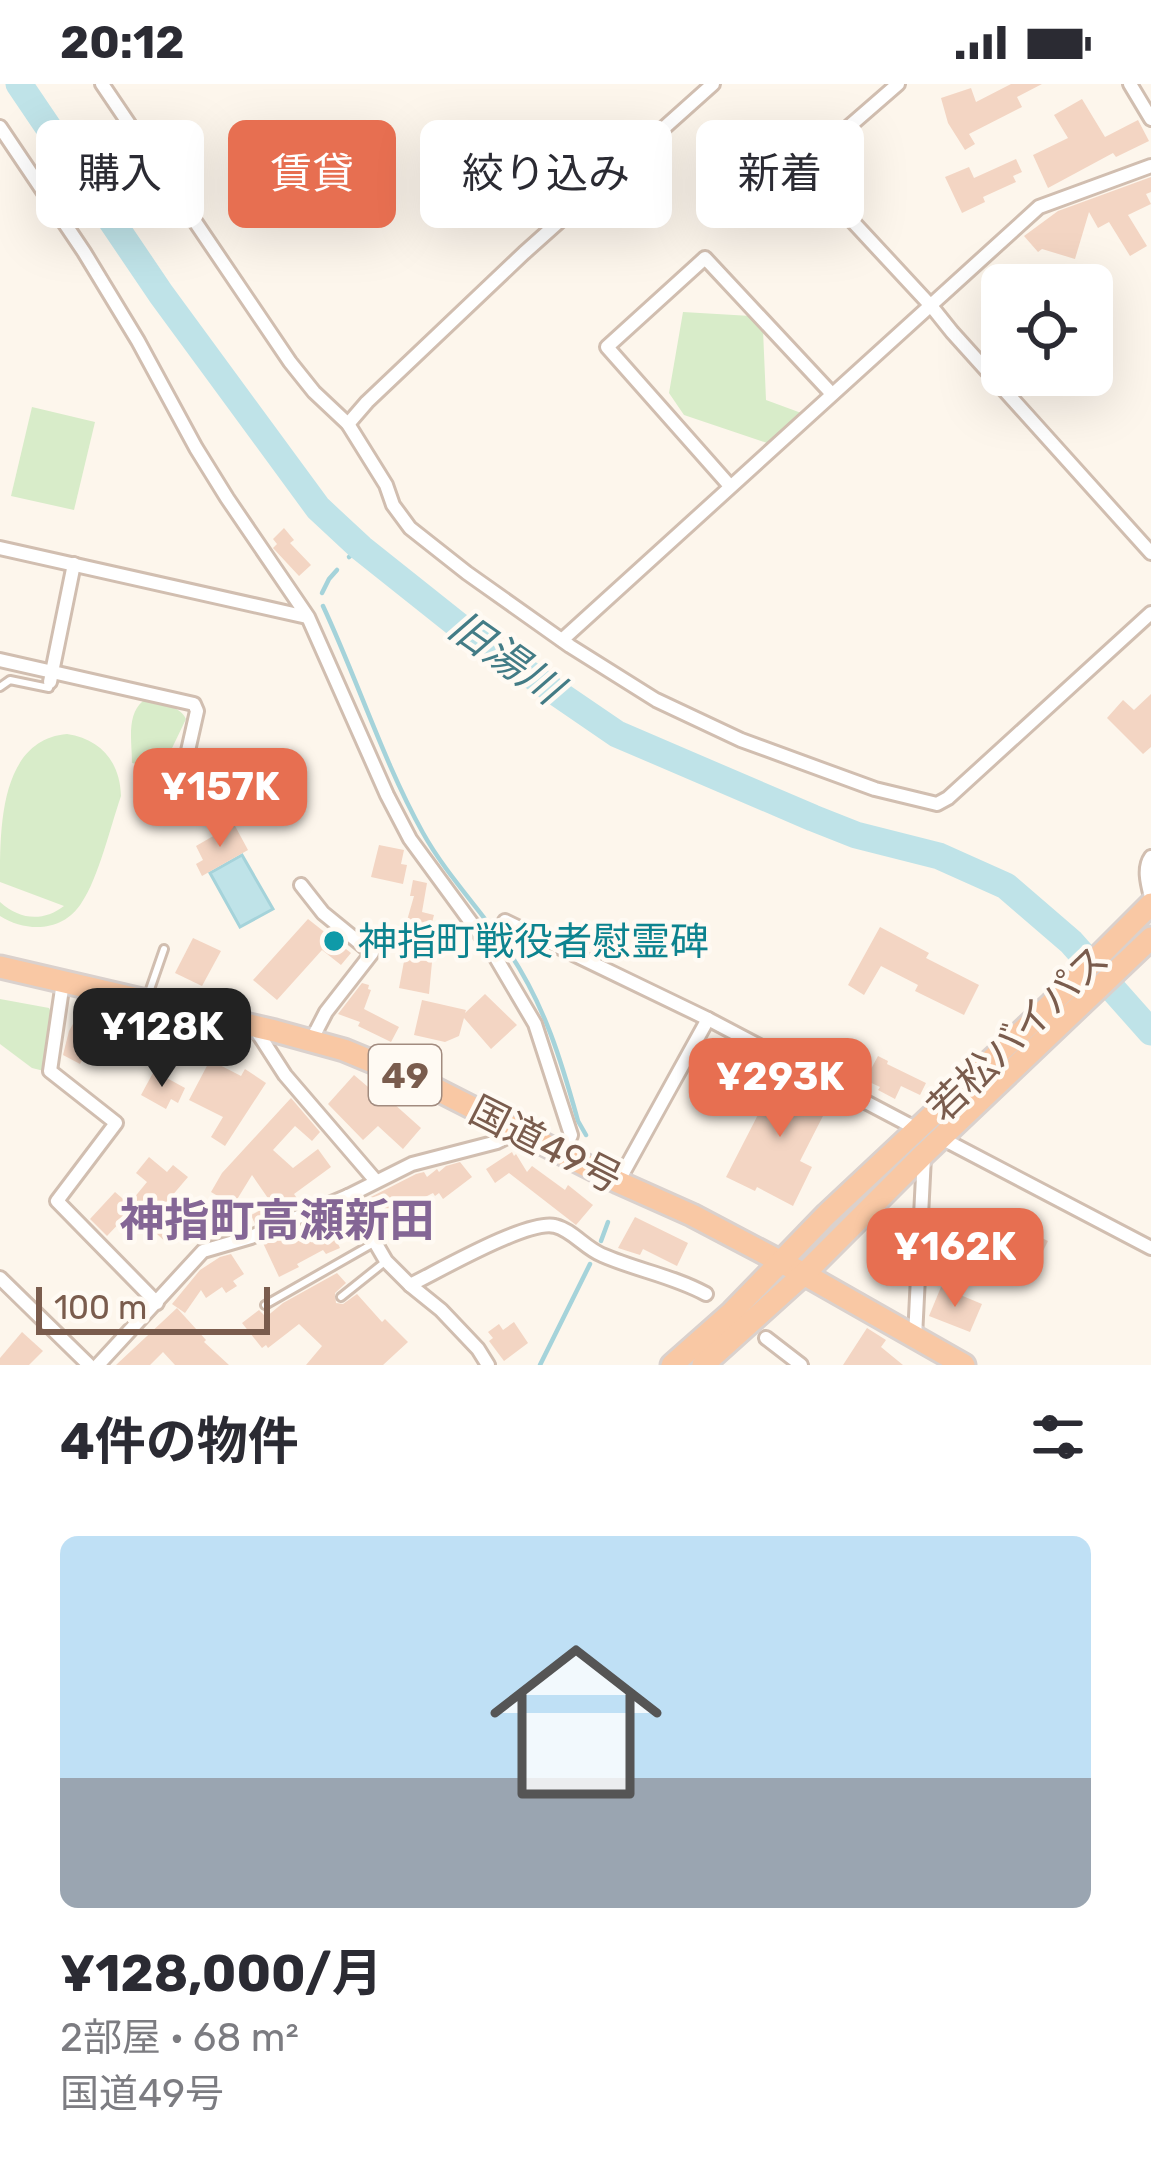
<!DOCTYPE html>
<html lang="ja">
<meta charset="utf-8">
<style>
body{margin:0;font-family:Rubik,"Noto Sans JP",sans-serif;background:#f7f7f7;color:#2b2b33;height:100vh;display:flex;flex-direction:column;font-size:45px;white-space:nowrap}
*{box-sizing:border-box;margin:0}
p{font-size:39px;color:#7c7c81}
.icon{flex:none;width:66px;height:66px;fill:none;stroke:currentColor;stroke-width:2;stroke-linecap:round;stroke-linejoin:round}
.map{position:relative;height:1281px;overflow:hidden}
.sheet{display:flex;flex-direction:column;background:#fff;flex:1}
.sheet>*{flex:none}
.hud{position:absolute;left:36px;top:36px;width:1080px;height:108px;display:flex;gap:24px}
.fabs{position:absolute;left:981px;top:180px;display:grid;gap:24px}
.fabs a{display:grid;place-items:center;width:132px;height:132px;border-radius:18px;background:#fff;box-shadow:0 12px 48px #0002;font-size:60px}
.scale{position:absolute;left:36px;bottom:30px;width:234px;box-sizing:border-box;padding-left:12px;border:6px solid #7a5c4d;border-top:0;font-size:33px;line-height:42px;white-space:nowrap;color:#7a5c4d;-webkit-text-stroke:9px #fffaf3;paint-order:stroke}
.price{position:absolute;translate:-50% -102px;padding:0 27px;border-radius:24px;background:#e76f51;color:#fff;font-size:39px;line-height:78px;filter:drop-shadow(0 3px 6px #0008)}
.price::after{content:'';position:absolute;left:50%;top:72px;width:36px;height:27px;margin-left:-18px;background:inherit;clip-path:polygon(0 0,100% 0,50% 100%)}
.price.on{background:#222;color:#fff}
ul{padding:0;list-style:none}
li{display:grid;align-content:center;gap:24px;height:636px;padding:0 60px}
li+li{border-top:3px solid #e1e1e2}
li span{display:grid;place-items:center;height:372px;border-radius:18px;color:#555}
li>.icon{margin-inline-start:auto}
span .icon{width:216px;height:216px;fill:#fffc;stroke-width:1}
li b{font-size:51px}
h2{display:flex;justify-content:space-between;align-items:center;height:144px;padding:0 60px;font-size:51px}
.chip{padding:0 42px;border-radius:18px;background:#fff;box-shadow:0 12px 48px #0002;font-size:42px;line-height:108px}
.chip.on{background:#e76f51;color:#fff}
.status{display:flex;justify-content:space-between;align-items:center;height:84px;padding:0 60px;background:#fff;direction:ltr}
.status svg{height:33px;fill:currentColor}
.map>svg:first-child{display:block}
</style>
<div class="status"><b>20:12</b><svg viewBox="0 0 49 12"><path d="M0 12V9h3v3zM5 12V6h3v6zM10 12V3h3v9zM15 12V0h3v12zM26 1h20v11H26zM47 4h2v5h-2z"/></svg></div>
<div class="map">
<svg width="1151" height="1281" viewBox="0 0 1151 1281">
<rect width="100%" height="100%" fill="#fdf6ec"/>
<!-- green -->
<g fill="#d8ecc9">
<polygon points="683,228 751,232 763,246 766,316 804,330 770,360 684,331 669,309"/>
<polygon points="32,323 95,338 74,426 11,412"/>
<path d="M 143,617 C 157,619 180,621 186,635 L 162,685 L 132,679 C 132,659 126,631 143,617 Z"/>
<path d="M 67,650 C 101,655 120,678 121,712 C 111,741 98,795 82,818 C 64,848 27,849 0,832 L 0,818 C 20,836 43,838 64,822 L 0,798 C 0,743 0,656 67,650 Z"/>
<polygon points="0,915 49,924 51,928 46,985 44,987 32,984 0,960"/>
</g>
<!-- water -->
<polygon fill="#bfe3e8" stroke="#a5d3da" stroke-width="3" points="242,771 273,825 240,843 210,789"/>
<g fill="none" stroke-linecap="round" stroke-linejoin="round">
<!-- stream -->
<g stroke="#a5d3da" stroke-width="4.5">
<polyline points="349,473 360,463"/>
<polyline points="322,509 329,495 337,486"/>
<path d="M 323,522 C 358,597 383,677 423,749 C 447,792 482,827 509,868 C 545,922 561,976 578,1037 L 586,1051"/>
<polyline points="601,1157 608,1138"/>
<polyline points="540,1281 590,1180"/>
</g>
<!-- river -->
<polyline stroke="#bfe3e8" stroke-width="27" points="19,0 161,210 318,424 361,464 459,542 617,650 813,734 856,751 939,772 1006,802 1071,858 1151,948"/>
</g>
<!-- building -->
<g fill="#f3d5c3">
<polygon points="1011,0 1042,0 1017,13 1022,23 969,50 975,60 965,66 948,39 941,14 971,4 976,18"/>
<polygon points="1082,15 1105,53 1138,36 1149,57 1116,73 1113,69 1048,104 1033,71 1068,54 1054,31"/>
<polygon points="1016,75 1022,88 1013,92 1016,98 983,113 985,118 962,129 945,93 969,83 974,94"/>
<polygon points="1151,93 1151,108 1146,110 1151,120 1128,131 1147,162 1130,172 1109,138 1098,144 1089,128 1075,175 1042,165 1038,168 1024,152 1058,127"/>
<polygon points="284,444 294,456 290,459 311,481 299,492 273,464 277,460 273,455"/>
<polygon points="1151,610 1151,663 1143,670 1107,634 1123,616 1134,626"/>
<polygon points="234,740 248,766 202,792 196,780 203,776 196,762"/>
<polygon points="379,761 404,766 401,780 407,781 403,800 371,793"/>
<polygon points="413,796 427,799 422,828 434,831 430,846 423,844 415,874 432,878 429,910 399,904 408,856 402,854 414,812 410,812"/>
<polygon points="308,835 351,869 341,881 322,866 277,916 253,896"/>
<polygon points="880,843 929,869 926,874 979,901 964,931 915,907 918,901 881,882 864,911 848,901"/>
<polygon points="193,854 221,867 202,902 175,889"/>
<polygon points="362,899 369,901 368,905 371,906 364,925 399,943 391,958 358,942 360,938 338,930"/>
<polygon points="485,910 517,941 491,965 464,934 459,952 445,958 414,951 422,916 466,926 465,929"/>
<polygon points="83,922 106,934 80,980 63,971 69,947"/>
<polygon points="878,972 888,977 887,980 926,999 920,1011 901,1002 895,1015 878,1006 880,1003 865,996"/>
<polygon points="210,976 241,992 245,985 266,999 225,1062 211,1053 223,1033 189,1016"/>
<polygon points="781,986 827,1009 819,1024 825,1028 800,1077 812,1083 793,1122 757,1103 755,1107 726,1093"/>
<polygon points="154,987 185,1004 178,1019 171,1015 166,1025 141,1011"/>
<polygon points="354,991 381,1014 384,1011 421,1044 403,1065 378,1042 363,1056 328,1020"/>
<polygon points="291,1014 320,1048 312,1057 295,1042 273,1066 293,1084 318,1065 331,1083 294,1110 301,1120 255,1140 251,1131 272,1120 252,1091 214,1153 205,1146 228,1118 211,1108 222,1089"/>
<polygon points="512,1068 514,1072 516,1070 527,1088 532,1082 565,1106 568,1101 593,1121 576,1141 509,1089 495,1099 486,1085"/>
<polygon points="149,1073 167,1088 173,1081 188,1093 159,1127 180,1148 168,1160 135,1130 128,1137 124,1134 107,1152 90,1135 115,1108 129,1120 147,1098 136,1089"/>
<polygon points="460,1078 472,1093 443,1115 439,1109 435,1112 433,1109 376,1138 363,1117 416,1090 424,1088 427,1093 437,1085 439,1088 446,1082"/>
<polygon points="988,1128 1048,1157 1036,1181 1026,1176 1023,1182 978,1159 986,1142 982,1139"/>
<polygon points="330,1131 337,1145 332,1147 340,1164 326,1170 323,1166 297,1180 299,1183 279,1193 263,1159"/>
<polygon points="635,1133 688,1159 677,1182 643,1165 640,1171 618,1164"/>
<polygon points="898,1157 909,1168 908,1182 887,1202 872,1186"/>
<polygon points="231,1170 244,1190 233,1197 237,1202 226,1209 222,1203 206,1214 201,1206 185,1229 172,1220 200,1186 220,1173"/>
<polygon points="337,1189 346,1199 335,1209 336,1219 343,1220 357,1210 382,1238 385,1235 408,1258 383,1281 306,1281 322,1262 299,1240 268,1264 266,1261 262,1264 242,1239 259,1226 266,1233 283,1219"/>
<polygon points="941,1203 982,1220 970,1248 929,1232"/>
<polygon points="177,1224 206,1256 204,1258 229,1281 175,1281 163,1268 150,1281 116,1281"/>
<polygon points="514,1238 528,1259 504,1277 489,1257 493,1254 488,1248 499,1240 503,1246"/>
<polygon points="867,1244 886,1256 881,1263 903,1281 843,1281"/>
<polygon points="22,1248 43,1267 29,1281 0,1281 0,1274"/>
</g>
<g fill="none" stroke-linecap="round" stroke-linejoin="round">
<defs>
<g id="service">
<polyline points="0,603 10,596 49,604 50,600"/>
<polyline points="147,914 164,865"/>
<polyline points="341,1213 386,1177"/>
<polyline points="265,1221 372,1160"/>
</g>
<g id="minor">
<polyline points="102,0 290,278 314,308 348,340 386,401 393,421 410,444 467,489 570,562 656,616 741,656 875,705 937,720 948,714 1151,529"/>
<polyline points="898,0 814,73 811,82 816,98 932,223 952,248 1151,469"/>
<polyline points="1130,0 1151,35"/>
<polyline points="0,43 84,168 138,257 196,364 227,414 308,533 387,711 410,755 492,867 535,940 571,1051 563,1069"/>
<polyline points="348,340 367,318 524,169 713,0"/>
<polyline points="730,402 607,263 705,174 832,310"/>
<polyline points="0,464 307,533"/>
<polyline points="562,556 1039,123 1151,82"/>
<polyline points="0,576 194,620 197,627 183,689"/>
<polyline points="50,598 74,480"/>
<path d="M 1151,773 C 1143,784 1148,801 1151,813"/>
<polyline points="301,801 323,829 372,869 326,928 311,957"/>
<polyline points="505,837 708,935 917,1045"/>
<polyline points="63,898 50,987 116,1039 57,1117 157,1219"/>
<polyline points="254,943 285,991 376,1097"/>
<polyline points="941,1054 1151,1164"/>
<polyline points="618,1098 708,935"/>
<polyline points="348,1112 386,1177 410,1201 441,1226 478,1265 488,1281"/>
<polyline points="0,1194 89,1281"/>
<path d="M 410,1201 C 437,1188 528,1135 555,1142 C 572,1146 585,1164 602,1171 C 636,1186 673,1192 706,1210"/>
<polyline points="915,1253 924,1072"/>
<polyline points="766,1254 801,1281"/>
<polyline points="98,1281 203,1167 251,1153 348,1112 412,1080 497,1058 517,1048"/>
</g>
<g id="trunk">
<polyline points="0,883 275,947 344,966 426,1000 618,1098 692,1131 804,1190 964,1281"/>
<polyline points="672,1281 732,1228 827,1130 1051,920 1151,820"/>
<polyline points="703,1281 804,1190 924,1070 1151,854"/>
</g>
</defs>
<!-- service casing -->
<use href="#service" stroke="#d1beb0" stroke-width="12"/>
<!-- minor casing -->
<use href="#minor" stroke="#d1beb0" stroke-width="18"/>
<!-- trunk casing -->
<use href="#trunk" stroke="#dad1cd" stroke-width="27"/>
<!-- service -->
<use href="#service" stroke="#fff" stroke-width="6"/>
<!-- minor -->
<use href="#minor" stroke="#fff" stroke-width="12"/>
<!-- trunk -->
<use href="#trunk" stroke="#f9c8a4" stroke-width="21"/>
</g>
<!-- markers -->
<circle fill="#0f9aa8" stroke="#fffaf3" stroke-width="4.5" cx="334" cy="857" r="12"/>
<g text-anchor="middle" stroke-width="9" stroke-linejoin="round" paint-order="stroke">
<!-- shield labels -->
<rect fill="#fffaf3" stroke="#a28b7f" stroke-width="3" x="369" y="961" width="72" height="60" rx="9"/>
<g font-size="36" font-weight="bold" fill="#7a5c4d">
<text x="405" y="1004">49</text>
</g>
<!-- culture labels -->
<g font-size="39" fill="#0d838f" stroke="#fffaf3" text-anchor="start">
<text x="358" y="871">神指町戦役者慰霊碑</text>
</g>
<!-- street labels -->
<g font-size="39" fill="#7a5c4d" stroke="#fffaf3">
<text transform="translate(1018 949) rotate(-44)" y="14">若松バイパス</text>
<text transform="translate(546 1060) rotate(27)" y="14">国道49号</text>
</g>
<!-- water labels -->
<g font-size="42" font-style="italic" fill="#437c86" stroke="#fffaf3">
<text transform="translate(506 573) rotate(35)" y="15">旧湯川</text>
</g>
<!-- quarter labels -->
<g font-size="45" font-weight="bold" fill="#846695" stroke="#fffaf3">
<text x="277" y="1152">神指町高瀬新田</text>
</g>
</g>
</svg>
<div class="fabs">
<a><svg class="icon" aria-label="locate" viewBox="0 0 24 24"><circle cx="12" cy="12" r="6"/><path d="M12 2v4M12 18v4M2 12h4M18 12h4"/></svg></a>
</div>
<div class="scale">100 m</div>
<b class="price" style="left:220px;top:766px">¥157K</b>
<b class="price on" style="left:162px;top:1006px">¥128K</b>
<b class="price" style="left:780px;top:1056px">¥293K</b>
<b class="price" style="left:955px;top:1226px">¥162K</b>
<div class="hud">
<a class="chip">購入</a>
<a class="chip on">賃貸</a>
<a class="chip">絞り込み</a>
<a class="chip">新着</a>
</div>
</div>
<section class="sheet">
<h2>4件の物件<svg class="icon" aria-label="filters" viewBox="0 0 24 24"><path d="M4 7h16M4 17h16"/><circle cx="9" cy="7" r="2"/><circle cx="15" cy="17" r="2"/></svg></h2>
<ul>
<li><span style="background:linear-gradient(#bfe0f5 65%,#9aa5b1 0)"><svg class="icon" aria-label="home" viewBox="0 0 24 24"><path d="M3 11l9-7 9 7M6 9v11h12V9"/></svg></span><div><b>¥128,000/月</b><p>2部屋 · 68 m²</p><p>国道49号</p></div></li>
</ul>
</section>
